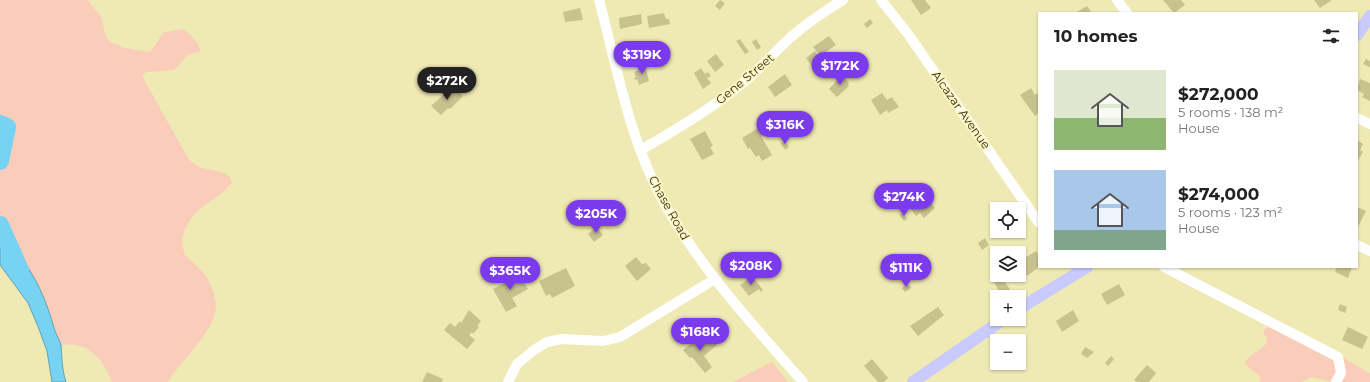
<!DOCTYPE html>
<meta charset="utf-8">
<style>
body{margin:0;font-family:Montserrat,sans-serif;background:#f6f6f6;color:#222;height:100vh;display:flex;flex-direction:column;font-size:15px;white-space:nowrap}
*{box-sizing:border-box;margin:0}
p{font-size:13px;color:#767676}
.icon{flex:none;width:22px;height:22px;fill:none;stroke:currentColor;stroke-width:2;stroke-linecap:round;stroke-linejoin:round}
.map{position:relative;flex:1;overflow:hidden}
.panel{position:absolute;left:1038px;top:12px;width:320px;height:256px;display:flex;flex-direction:column;background:#fff;border-radius:0px;box-shadow:0 1px 3px #0004}
.panel>*{flex:none}
.tools{position:absolute;left:990px;top:202px;display:grid;gap:8px}
.tools a{display:grid;place-items:center;width:36px;height:36px;border-radius:0px;background:#fff;box-shadow:0 1px 3px #0004;font-size:20px}
.price{position:absolute;translate:-50% -34px;padding:0 9px;border-radius:14px;background:#7c3aed;color:#fff;font-size:13px;line-height:26px;filter:drop-shadow(0 1px 2px #0008)}
.price::after{content:'';position:absolute;left:50%;top:24px;width:12px;height:9px;margin-left:-6px;background:inherit;clip-path:polygon(0 0,100% 0,50% 100%)}
.price.active{background:#222;color:#fff}
ul{padding:0;list-style:none}
li{display:flex;align-items:center;gap:12px;height:100px;padding:0 16px}
li span{display:grid;place-items:center;flex:none;width:112px;height:80px;border-radius:0px;color:#555}
li>.icon{margin-inline-start:auto}
span .icon{width:48px;height:48px;fill:#fffc;stroke-width:1}
li b{font-size:17px}
h2{display:flex;justify-content:space-between;align-items:center;height:48px;padding:0 16px;font-size:17px}
.map>svg:first-child{display:block}
</style>
<div class="map">
<svg width="1370" height="382" viewBox="0 0 1370 382">
<rect width="100%" height="100%" fill="#efe9b4"/>
<!-- green -->
<g fill="#faccba">
<path d="M 0,0 L 88,0 L 101,17 L 106,37 L 110,42 L 125,48 L 149,52 C 156,47 158,39 164,32 L 184,29 C 191,35 198,42 201,51 L 188,55 L 174,70 L 146,72 L 142,76 L 189,160 C 193,162 196,166 200,167 C 210,172 230,169 232,183 C 220,198 199,205 189,222 C 183,231 180,243 185,254 C 188,259 194,263 198,267 C 209,278 216,292 216,308 C 214,332 180,361 168,382 L 112,382 C 103,358 88,341 61,345 L 9,246 L 0,241 Z"/>
<path d="M 1267,327 C 1308,331 1334,354 1370,373 L 1370,382 L 1333,382 L 1312,377 L 1301,382 L 1260,382 L 1260,376 L 1246,365 L 1245,361 L 1266,344 L 1267,339 L 1263,332 Z"/>
<polygon points="772,362 788,382 733,382"/>
</g>
<!-- water -->
<path fill="#78d3f2" stroke="#63a2b1" d="M 0,241 C 31,259 46,299 55,331 C 57,336 60,341 61,345 C 62,358 62,370 66,382 L 52,382 L 47,351 L 39,329 L 28,303 L 0,265 Z"/>
<g fill="none" stroke-linecap="round" stroke-linejoin="round">
<!-- river -->
<g stroke="#78d3f2" stroke-width="18">
<polyline points="0,124 7,127 0,161"/>
<polyline points="0,225 20,270"/>
</g>
</g>
<!-- building -->
<g fill="#c8c28f">
<polygon points="720,0 725,3 720,10 715,6"/>
<polygon points="911,0 925,0 931,8 921,15"/>
<polygon points="1163,0 1181,0 1185,5 1174,13"/>
<polygon points="1314,0 1332,0 1320,8"/>
<polygon points="1087,6 1092,13 1075,13"/>
<polygon points="580,8 583,20 565,22 563,12"/>
<polygon points="664,13 666,19 669,19 670,24 649,28 647,16"/>
<polygon points="641,14 642,24 620,29 619,18"/>
<polygon points="870,19 873,23 867,28 864,24"/>
<polygon points="829,36 836,45 820,56 813,47"/>
<polygon points="740,39 749,52 745,54 736,41"/>
<polygon points="756,39 761,47 757,50 752,42"/>
<polygon points="646,47 649,58 638,64 635,56 643,53 642,48"/>
<polygon points="815,51 821,60 812,66 806,58"/>
<polygon points="716,54 724,65 715,72 707,61"/>
<polygon points="1366,59 1370,61 1370,67 1363,64"/>
<polygon points="645,65 649,81 639,85 637,79 635,80 634,78 636,77 634,72 639,70 638,68"/>
<polygon points="701,68 705,74 708,72 711,76 707,78 711,83 703,89 694,73"/>
<polygon points="785,74 792,85 775,97 768,87"/>
<polygon points="842,75 849,83 848,84 849,86 837,97 829,89"/>
<polygon points="1360,79 1370,83 1370,101 1362,97 1364,94 1357,90"/>
<polygon points="453,86 463,96 450,109 448,108 441,115 431,106"/>
<polygon points="1031,88 1035,95 1039,92 1039,113 1035,116 1020,95"/>
<polygon points="882,93 887,100 892,97 899,107 888,113 887,110 880,115 871,100"/>
<polygon points="771,125 777,133 772,136 766,128"/>
<polygon points="760,127 764,134 761,136 772,155 762,161 759,155 756,157 750,148 748,149 742,138"/>
<polygon points="705,131 713,146 710,147 714,154 702,160 690,139"/>
<polygon points="1357,140 1363,144 1360,150 1363,152 1357,162"/>
<polygon points="785,141 789,147 785,150 781,143"/>
<polygon points="922,199 925,203 929,200 935,208 924,218 920,213 916,216 910,208"/>
<polygon points="1357,207 1366,211 1357,229"/>
<polygon points="903,213 907,219 904,221 900,215"/>
<polygon points="597,227 603,235 594,242 588,234"/>
<polygon points="985,238 989,245 982,250 978,243"/>
<polygon points="1036,251 1039,256 1039,267 1027,276 1019,263 1019,252 1023,259"/>
<polygon points="636,257 642,264 646,263 651,269 637,281 625,266"/>
<polygon points="1337,267 1352,267 1348,278 1335,272"/>
<polygon points="566,268 575,286 552,298 550,294 546,296 539,281"/>
<polygon points="510,272 513,277 519,274 528,289 512,298 517,306 506,312 493,289 505,283 502,277"/>
<polygon points="998,275 1000,275 1011,291 1002,297 993,280"/>
<polygon points="752,276 763,290 761,292 759,289 749,296 740,285"/>
<polygon points="908,284 911,288 905,292 902,288"/>
<polygon points="1119,284 1125,295 1107,305 1101,294"/>
<polygon points="1340,304 1347,307 1345,313 1338,310"/>
<polygon points="938,307 944,315 918,336 910,326"/>
<polygon points="469,310 481,321 477,326 479,327 473,334 472,332 469,335 475,340 467,349 444,330 450,323 455,327 460,321 461,323"/>
<polygon points="1073,310 1079,321 1062,332 1056,321"/>
<polygon points="1348,327 1368,337 1362,349 1342,340"/>
<polygon points="694,334 698,338 700,336 707,344 713,340 717,345 704,356 712,367 705,373 692,357 690,358 683,350 692,343 688,338"/>
<polygon points="1085,347 1094,352 1087,358 1081,354"/>
<polygon points="1111,356 1114,359 1108,366 1105,363"/>
<polygon points="872,359 888,378 884,382 878,382 864,366"/>
<polygon points="1147,365 1156,373 1149,382 1137,382 1134,380"/>
<polygon points="427,372 443,379 442,382 422,382"/>
</g>
<g fill="none" stroke-linecap="round" stroke-linejoin="round">
<!-- minor -->
<g stroke="#fff" stroke-width="10">
<path d="M 599,0 C 617,67 629,138 662,199 C 699,267 752,324 803,382"/>
<polyline points="881,0 908,34 1039,223"/>
<polyline points="1117,0 1127,13"/>
<polyline points="1357,118 1370,124"/>
<path d="M 641,150 C 673,131 706,112 735,89 C 756,74 772,54 791,37 C 807,23 825,11 843,0"/>
<polyline points="1357,245 1370,251"/>
<polyline points="1164,267 1338,357 1341,373 1336,382"/>
<polyline points="508,382 517,364 534,350 547,342 562,339 603,341 620,337 715,279"/>
</g>
<!-- major -->
<g stroke="#c9cafd" stroke-width="12">
<polyline points="1357,35 1370,16"/>
<polyline points="1019,309 1087,267"/>
<polyline points="913,382 1004,319"/>
</g>
</g>
<g text-anchor="middle" stroke-width="3.5" stroke-linejoin="round" paint-order="stroke">
<!-- street labels -->
<g font-size="12" fill="#322f1a" stroke="#fcf6c1">
<text transform="translate(745 79) rotate(-40)" y="4">Gene Street</text>
<text transform="translate(961 110) rotate(55)" y="4">Alcazar Avenue</text>
<text transform="translate(669 208) rotate(61)" y="4">Chase Road</text>
</g>
</g>
</svg>
<div class="tools">
<a><svg class="icon" aria-label="locate" viewBox="0 0 24 24"><circle cx="12" cy="12" r="6"/><path d="M12 2v4M12 18v4M2 12h4M18 12h4"/></svg></a>
<a><svg class="icon" aria-label="layers" viewBox="0 0 24 24"><path d="M12 4l9 5-9 5-9-5zM3 14l9 5 9-5"/></svg></a>
<a>+</a>
<a>−</a>
</div>
<b class="price" style="left:642px;top:75px">$319K</b>
<b class="price" style="left:840px;top:86px">$172K</b>
<b class="price active" style="left:447px;top:101px">$272K</b>
<b class="price" style="left:785px;top:145px">$316K</b>
<b class="price" style="left:904px;top:217px">$274K</b>
<b class="price" style="left:596px;top:234px">$205K</b>
<b class="price" style="left:751px;top:286px">$208K</b>
<b class="price" style="left:906px;top:288px">$111K</b>
<b class="price" style="left:510px;top:291px">$365K</b>
<b class="price" style="left:700px;top:352px">$168K</b>
<section class="panel">
<h2>10 homes<svg class="icon" aria-label="filters" viewBox="0 0 24 24"><path d="M4 7h16M4 17h16"/><circle cx="9" cy="7" r="2"/><circle cx="15" cy="17" r="2"/></svg></h2>
<ul>
<li><span style="background:linear-gradient(#dfe7d0 60%,#8fb573 0)"><svg class="icon" aria-label="home" viewBox="0 0 24 24"><path d="M3 11l9-7 9 7M6 9v11h12V9"/></svg></span><div><b>$272,000</b><p>5 rooms · 138 m²</p><p>House</p></div></li>
<li><span style="background:linear-gradient(#a9c7e8 75%,#7fa58c 0)"><svg class="icon" aria-label="home" viewBox="0 0 24 24"><path d="M3 11l9-7 9 7M6 9v11h12V9"/></svg></span><div><b>$274,000</b><p>5 rooms · 123 m²</p><p>House</p></div></li>
</ul>
</section>
</div>
